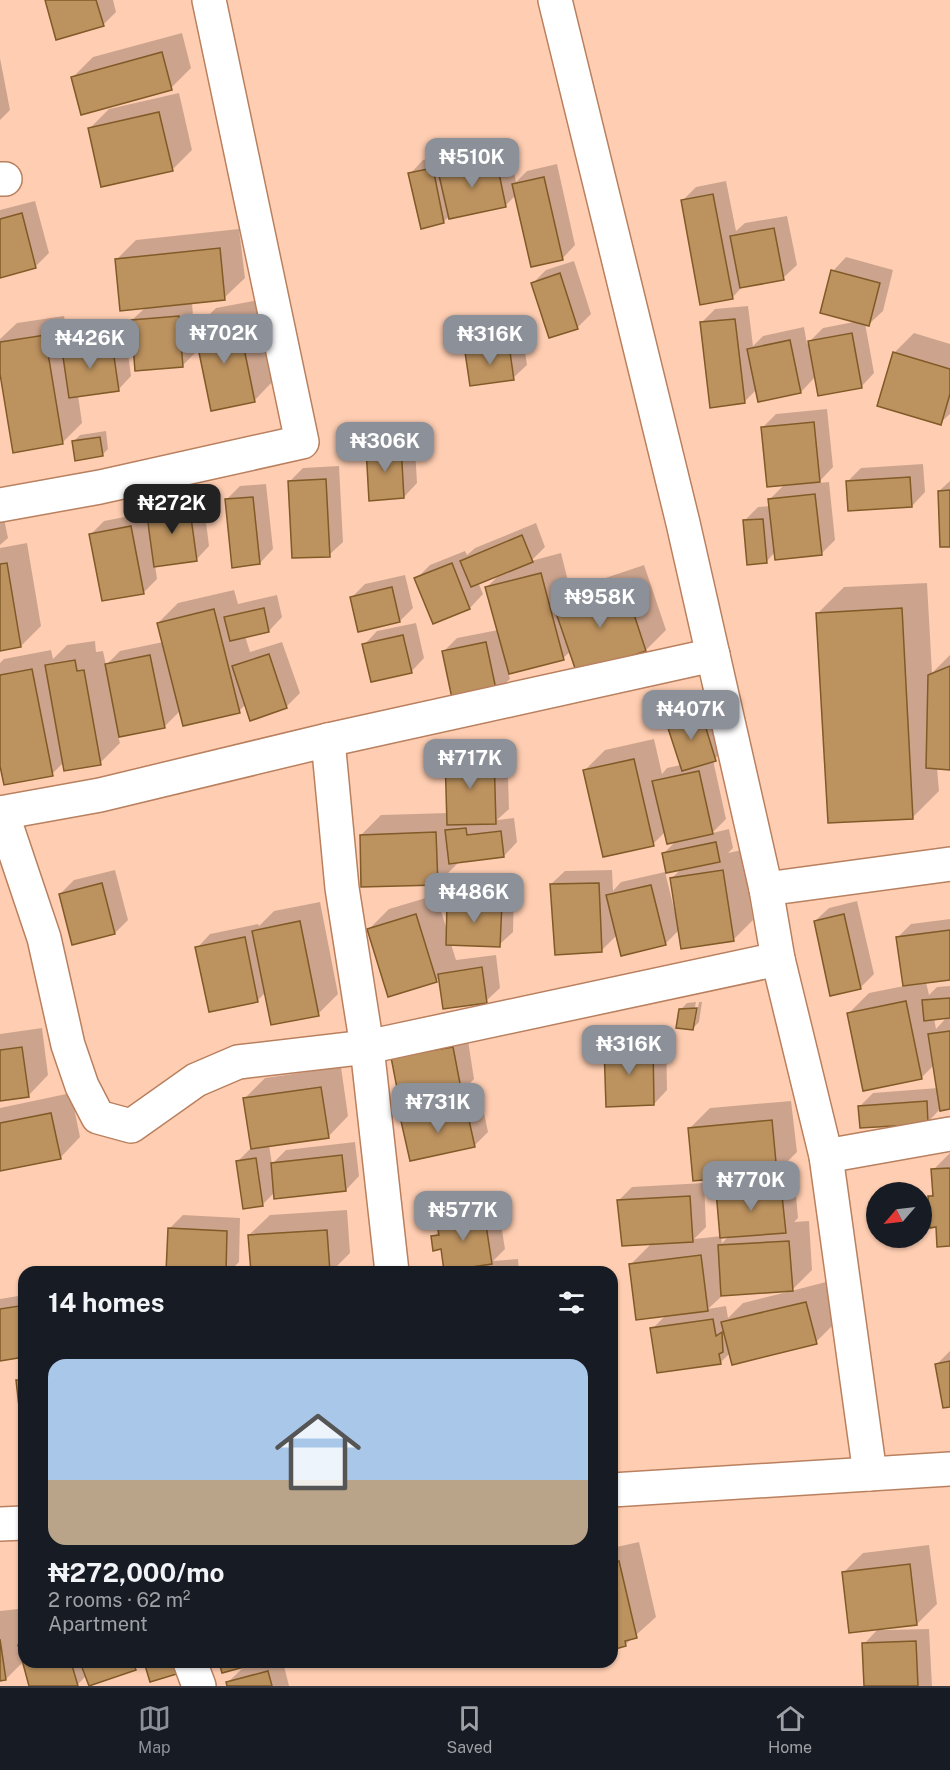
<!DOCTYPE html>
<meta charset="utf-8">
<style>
body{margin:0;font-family:"Public Sans",sans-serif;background:#20242c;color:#f1f3f6;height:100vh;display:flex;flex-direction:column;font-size:22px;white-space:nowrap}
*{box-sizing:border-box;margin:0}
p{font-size:20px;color:#9ea1a6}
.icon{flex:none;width:33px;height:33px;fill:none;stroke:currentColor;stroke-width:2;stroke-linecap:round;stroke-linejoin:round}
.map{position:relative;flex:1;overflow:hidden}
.sheet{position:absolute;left:18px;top:1266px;width:600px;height:402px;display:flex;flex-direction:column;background:#171b24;border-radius:18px;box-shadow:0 2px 4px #0004}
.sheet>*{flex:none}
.needle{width:39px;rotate:242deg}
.buttons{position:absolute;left:866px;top:1182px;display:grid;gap:12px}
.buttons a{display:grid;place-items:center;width:66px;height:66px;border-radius:50%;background:#171b24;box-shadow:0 2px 4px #0004;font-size:30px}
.price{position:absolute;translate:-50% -51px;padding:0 14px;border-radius:12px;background:#8c9099;color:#fff;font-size:20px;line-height:39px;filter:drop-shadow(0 2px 3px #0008)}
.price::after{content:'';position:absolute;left:50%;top:36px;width:18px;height:14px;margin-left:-9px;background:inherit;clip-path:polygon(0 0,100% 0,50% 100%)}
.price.selected{background:#222;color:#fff}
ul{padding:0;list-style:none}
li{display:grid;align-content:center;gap:12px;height:318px;padding:0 30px}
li+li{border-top:2px solid #363941}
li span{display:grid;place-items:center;height:186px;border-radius:18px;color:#555}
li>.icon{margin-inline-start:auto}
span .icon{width:108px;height:108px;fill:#fffc;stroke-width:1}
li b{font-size:26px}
h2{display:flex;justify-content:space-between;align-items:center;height:72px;padding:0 30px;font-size:26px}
.dock{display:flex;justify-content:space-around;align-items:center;height:84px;border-top:2px solid #363941;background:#171b24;font-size:16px;color:#9ea1a6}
.dock a{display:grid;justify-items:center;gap:3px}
.dock .selected{color:#8c9099}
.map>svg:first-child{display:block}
</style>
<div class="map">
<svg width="950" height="1686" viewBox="0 0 950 1686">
<rect width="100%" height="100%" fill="#ffceb2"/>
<!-- shadow -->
<g fill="#0003" fill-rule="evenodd">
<polygon points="46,0 113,0 116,12 103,25"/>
<polygon points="182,33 191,68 171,88 73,77 93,57"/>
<polygon points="0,58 10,110 0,120"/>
<polygon points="179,93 192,150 172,170 89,129 109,109"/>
<polygon points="509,146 516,182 527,171 557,164 575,245 562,259 516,195 505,206 450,216 443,222 410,174 423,160 446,155 448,164 454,158"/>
<polygon points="726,181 736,231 745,223 787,216 797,265 783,278 744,285 732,298 682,201 696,187"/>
<polygon points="35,201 49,253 35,267 0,276 0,210"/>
<polygon points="239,229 245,278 224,298 192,302 194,330 216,308 258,300 274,380 254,401 196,331 194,331 196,352 182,366 132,320 146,307 116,260 136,240"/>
<polygon points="846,257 893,270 883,311 869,324 865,323 874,373 861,387 816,376 801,392 757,389 744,402 701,323 715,309 748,306 753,346 763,336 804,327 807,344 823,328 859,321 833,271"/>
<polygon points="574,261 591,314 578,327 550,336 533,283 546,270"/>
<polygon points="64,316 69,345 77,337 125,331 131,376 118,390 78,395 82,423 62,443 0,365 0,339 17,323"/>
<polygon points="522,332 527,365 513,378 466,352 480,339"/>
<polygon points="914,333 950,344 950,414 940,423 894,353"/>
<polygon points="827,409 833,467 818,483 829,482 835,540 822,553 775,552 766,562 744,521 758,507 770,506 769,500 785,484 762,428 776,414"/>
<polygon points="106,431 108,449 102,455 73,442 80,435"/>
<polygon points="414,432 417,483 404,497 367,448 381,435"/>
<polygon points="923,464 925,492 912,506 848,481 861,468"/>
<polygon points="339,466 343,542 329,555 289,482 303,468"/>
<polygon points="950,481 950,545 939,491"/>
<polygon points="266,484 273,549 260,563 226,500 240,486"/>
<polygon points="202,490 209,546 196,560 155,565 157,579 144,592 91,534 104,521 145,513 148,529 150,528 148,509 161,496"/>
<polygon points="3,514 8,538 0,545 0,515"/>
<polygon points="536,523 545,547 531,561 561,553 571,593 576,588 644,565 666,630 646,650 571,651 563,658 508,672 510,679 496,692 443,652 457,638 498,630 487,587 501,573 478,582 483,594 470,608 434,622 416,579 430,565 465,551 467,555 475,548"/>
<polygon points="27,543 41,626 21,646 0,650 0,548"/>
<polygon points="405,575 413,608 400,621 351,598 365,584"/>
<polygon points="927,583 932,673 950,655 950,769 937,768 939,791 913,817 818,613 844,587"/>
<polygon points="234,590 238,604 277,595 282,617 269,631 245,636 250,652 282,642 300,693 287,706 251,719 246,704 239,711 180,711 164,727 118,735 120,743 100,763 64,762 52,774 0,759 0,663 4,659 51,650 53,659 67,645 95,641 96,652 103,651 106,665 120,651 163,642 158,623 178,603"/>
<polygon points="416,623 424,658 411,672 364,645 377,631"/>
<polygon points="714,699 729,746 713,760 726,819 712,833 729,829 733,848 728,853 742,850 753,920 733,940 680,929 665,944 617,935 601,951 551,884 565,871 612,870 613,891 621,882 665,872 676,917 678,917 672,878 682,868 664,853 677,840 665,832 653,844 585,770 605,750 654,739 662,774 667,768 681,765 668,723 682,709"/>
<polygon points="507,741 509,809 497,820 514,818 517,842 504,856 457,862 457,864 437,884 361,835 381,815 448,813 446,756 460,742"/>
<polygon points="115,870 128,920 115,933 60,894 74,880"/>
<polygon points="462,888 514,890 513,932 499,945 451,944 456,960 496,955 500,988 486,1001 440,977 436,981 369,929 389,909 436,895 447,930 449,902"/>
<polygon points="857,901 874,974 860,988 815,921 829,908"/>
<polygon points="320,902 338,994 318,1014 266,992 258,1000 197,948 210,934 258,924 259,926 274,911"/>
<path d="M 950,919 L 950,979 L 926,982 L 929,995 L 937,987 L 950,986 L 950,1108 L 940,1109 L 928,1122 L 860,1106 L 873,1093 L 938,1088 L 934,1065 L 922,1077 L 864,1089 L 849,1013 L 869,993 L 904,986 L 897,938 L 911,924 ZM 947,1017 L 936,1029 L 934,1018 Z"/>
<polygon points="696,1002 692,1023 695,1023 699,1002 702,1002 699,1022 692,1029 680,1010 687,1003"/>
<polygon points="42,1028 48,1075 28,1096 0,1099 0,1034"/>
<polygon points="666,1032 667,1090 654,1104 605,1047 619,1033"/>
<polygon points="467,1034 474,1079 461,1093 393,1058"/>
<polygon points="341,1067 348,1116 328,1137 269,1145 272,1164 286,1150 355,1142 359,1176 346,1190 275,1192 262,1205 237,1162 251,1148 245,1098 265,1078"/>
<polygon points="71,1093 80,1137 60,1158 0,1170 0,1108"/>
<polygon points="480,1094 488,1132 475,1145 403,1122 416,1108"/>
<path d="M 791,1101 L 797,1152 L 774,1175 L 794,1173 L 798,1218 L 794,1222 L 809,1221 L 812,1270 L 791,1291 L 826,1282 L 836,1322 L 816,1342 L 730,1353 L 720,1363 L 652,1329 L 666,1315 L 630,1265 L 652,1243 L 619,1200 L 632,1187 L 704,1183 L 706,1227 L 694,1239 L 722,1236 L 718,1192 L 734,1176 L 690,1128 L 710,1108 ZM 721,1236 L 729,1236 L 722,1243 ZM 787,1290 L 787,1292 L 743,1303 L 728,1318 L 726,1306 L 708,1309 L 723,1295 Z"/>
<polygon points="950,1153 950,1245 937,1226 929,1197 935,1192 933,1170"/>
<polygon points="497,1199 505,1249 493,1261 518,1259 519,1272 445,1272 443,1248 433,1237 440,1230 438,1220 451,1206"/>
<polygon points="347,1210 350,1253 331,1272 252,1272 249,1235 270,1215"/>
<polygon points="183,1215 240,1218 239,1262 229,1272 168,1272 169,1229"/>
<polygon points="24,1295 24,1355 0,1359 0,1299"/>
<polygon points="950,1351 950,1405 936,1365"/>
<polygon points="639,1542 656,1617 625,1645 612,1648 612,1548"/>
<polygon points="929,1545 937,1604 917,1624 882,1628 882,1630 929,1629 932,1686 865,1686 864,1644 879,1628 843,1573 863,1553"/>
<polygon points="18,1609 24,1641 24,1662 142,1662 135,1669 87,1675 77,1685 72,1686 30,1686 24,1661 6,1679 0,1679 0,1611"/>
<polygon points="220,1662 258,1662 255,1665 268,1662 283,1662 289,1686 228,1686 228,1682 245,1666"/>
</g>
<!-- building -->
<g fill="#bc925f" stroke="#805a27" stroke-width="1.5">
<polygon points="45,0 96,0 104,26 56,40"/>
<polygon points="162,52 172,90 81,115 71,77"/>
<polygon points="159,112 173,171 101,187 88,128"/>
<polygon points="496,159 506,207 449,219 438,171"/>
<polygon points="433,168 444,223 421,229 408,173"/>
<polygon points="544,177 563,260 531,267 512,184"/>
<polygon points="713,194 733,299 700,305 681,200"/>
<polygon points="22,213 36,268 0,278 0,219"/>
<polygon points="774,228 784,280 740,288 730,236"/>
<polygon points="220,248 225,300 120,311 115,259"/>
<polygon points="831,270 880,283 869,326 820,313"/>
<polygon points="560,273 578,329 549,338 531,283"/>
<polygon points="179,316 183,367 135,371 131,320"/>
<polygon points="238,319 255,402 211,411 194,328"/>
<polygon points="735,319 745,403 710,408 700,322"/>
<polygon points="852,333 862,388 818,396 808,341"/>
<polygon points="45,335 63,444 13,453 0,374 0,342"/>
<polygon points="790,340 801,393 758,402 747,349"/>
<polygon points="112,343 119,391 69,398 62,350"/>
<polygon points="509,345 514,380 470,386 465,352"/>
<polygon points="893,352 950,369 950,394 941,425 877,406"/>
<polygon points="814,422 820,482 767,487 761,427"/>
<polygon points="100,437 103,456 75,461 72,441"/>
<polygon points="401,445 404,498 369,501 366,448"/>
<polygon points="910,477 912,507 848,511 846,481"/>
<polygon points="326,479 330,557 292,558 288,481"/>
<polygon points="950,490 950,547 940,547 938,491"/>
<polygon points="815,494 822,555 775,560 768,499"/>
<polygon points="253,497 260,564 232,568 225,499"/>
<polygon points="189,503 197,561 154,567 146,509"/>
<polygon points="763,519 767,563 747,565 743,520"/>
<polygon points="131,526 144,594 102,601 89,534"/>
<polygon points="522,535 533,562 471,587 460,561"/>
<polygon points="7,563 21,647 0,651 0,564"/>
<polygon points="452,563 470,609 433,624 414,578"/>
<polygon points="541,573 564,660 509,674 485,587"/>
<polygon points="624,584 646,651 577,674 554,607"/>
<polygon points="392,587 400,622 358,632 350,597"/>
<polygon points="264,608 269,632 230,641 224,617"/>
<polygon points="902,608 913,819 828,823 816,613"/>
<polygon points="214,609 240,713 183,726 157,623"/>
<polygon points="403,635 412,673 371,682 362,644"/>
<polygon points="486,642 497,694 453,703 442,651"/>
<polygon points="269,654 287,708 250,721 232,666"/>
<polygon points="150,655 165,728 119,737 105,664"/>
<polygon points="75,660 77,671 84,670 101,765 64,771 45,665"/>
<polygon points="950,666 950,770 926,768 928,675"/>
<polygon points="32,669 53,776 4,785 0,766 0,675"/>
<polygon points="701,712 716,761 682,771 666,722"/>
<polygon points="494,754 496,824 447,825 445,755"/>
<polygon points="634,759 654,846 603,857 583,770"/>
<polygon points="699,771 713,834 667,844 652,781"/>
<polygon points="466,828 467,835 501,831 504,857 449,864 445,830"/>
<polygon points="436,832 438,885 361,887 360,835"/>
<polygon points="716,842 720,862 666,873 662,853"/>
<polygon points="723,870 734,941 681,949 670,878"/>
<polygon points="102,883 115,934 72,945 59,894"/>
<polygon points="599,883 602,952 555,955 550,884"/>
<polygon points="651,885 666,945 621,956 606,895"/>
<polygon points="447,901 502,903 500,947 446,945"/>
<polygon points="416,914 437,982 388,997 367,929"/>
<polygon points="844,914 861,989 830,996 814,921"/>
<polygon points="300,921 319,1016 271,1025 252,931"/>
<polygon points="950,930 950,980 903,986 896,937"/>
<polygon points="245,937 258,1002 209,1012 195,947"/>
<polygon points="482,967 487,1003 443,1009 438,974"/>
<polygon points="950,998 950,1018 924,1021 922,1000"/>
<polygon points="906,1001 922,1079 863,1091 847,1013"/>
<polygon points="697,1008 693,1030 676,1028 679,1009"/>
<polygon points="950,1031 950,1109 940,1111 928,1034"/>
<polygon points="653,1045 654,1105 606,1107 604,1046"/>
<polygon points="22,1047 29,1097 0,1101 0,1050"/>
<polygon points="453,1047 462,1094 400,1104 391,1057"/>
<polygon points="321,1087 329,1138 251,1149 243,1098"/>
<polygon points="927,1101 928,1124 860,1128 858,1106"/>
<polygon points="466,1107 475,1147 410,1161 401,1121"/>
<polygon points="51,1113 61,1159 0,1171 0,1123"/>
<polygon points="772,1120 777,1173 693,1181 688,1128"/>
<polygon points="342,1155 346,1191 274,1199 271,1163"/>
<polygon points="256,1158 263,1206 243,1209 236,1161"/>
<polygon points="950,1168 950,1246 937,1247 936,1227 930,1228 928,1196 933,1196 931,1169"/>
<polygon points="781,1186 786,1233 720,1238 716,1191"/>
<polygon points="690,1196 693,1242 622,1246 617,1200"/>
<polygon points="484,1212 492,1264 444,1271 441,1249 433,1251 431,1236 439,1235 436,1219"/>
<polygon points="168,1228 227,1231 226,1272 166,1272"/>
<polygon points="327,1230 330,1272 251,1272 248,1235"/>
<polygon points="789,1241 793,1291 721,1296 718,1245"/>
<polygon points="701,1255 708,1311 636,1320 629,1264"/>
<polygon points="806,1302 817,1344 732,1365 721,1322"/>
<polygon points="19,1306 24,1335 24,1357 0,1361 0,1309"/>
<polygon points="713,1319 716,1336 722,1332 723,1352 719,1354 721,1364 657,1373 650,1328"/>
<polygon points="950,1361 950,1407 943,1408 935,1364"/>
<polygon points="16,1380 24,1380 24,1452"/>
<polygon points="619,1561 637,1638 625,1641 626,1646 612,1650 612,1563"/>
<polygon points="910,1564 917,1625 849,1633 842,1572"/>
<polygon points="0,1639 6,1680 0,1681"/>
<polygon points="916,1641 918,1686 864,1686 862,1643"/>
<polygon points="24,1643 24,1662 71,1662 78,1686 29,1686 18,1645"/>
<polygon points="80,1662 133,1662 136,1670 89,1686"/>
<polygon points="144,1662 177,1662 180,1673 150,1682"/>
<polygon points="219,1662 259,1662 259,1663 222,1673"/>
<polygon points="268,1671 272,1686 227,1686 226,1682"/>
</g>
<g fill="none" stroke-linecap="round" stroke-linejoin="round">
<defs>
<g id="street">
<polyline points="555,0 683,523 766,889 778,959 826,1156 870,1474"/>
<polyline points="0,179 5,179"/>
<polyline points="0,505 100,487 302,442 209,0"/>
<polyline points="328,740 342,888 367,1047 392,1272"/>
<polyline points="0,813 100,795 328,740 713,655"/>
<polyline points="2,813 44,938 68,1045 82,1086 98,1117 131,1126 196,1080 238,1062 367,1047 778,959"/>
<polyline points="766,889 950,864"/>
<polyline points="826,1156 950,1134"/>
<polyline points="612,1490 950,1469"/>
<polyline points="0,1524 24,1523"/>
<polyline points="190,1662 199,1686"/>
</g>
</defs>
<!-- street casing -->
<use href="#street" stroke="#b9805f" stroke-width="36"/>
<!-- street -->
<use href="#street" stroke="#fff" stroke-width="33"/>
</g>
</svg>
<div class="buttons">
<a><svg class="needle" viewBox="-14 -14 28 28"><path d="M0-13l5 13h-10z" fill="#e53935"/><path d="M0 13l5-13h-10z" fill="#9ea1a6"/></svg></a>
</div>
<b class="price" style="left:472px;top:189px">₦510K</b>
<b class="price" style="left:224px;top:365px">₦702K</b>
<b class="price" style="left:490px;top:366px">₦316K</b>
<b class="price" style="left:90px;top:370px">₦426K</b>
<b class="price" style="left:385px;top:473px">₦306K</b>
<b class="price selected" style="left:172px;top:535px">₦272K</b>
<b class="price" style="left:600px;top:629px">₦958K</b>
<b class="price" style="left:691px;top:741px">₦407K</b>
<b class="price" style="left:470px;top:790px">₦717K</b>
<b class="price" style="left:474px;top:924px">₦486K</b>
<b class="price" style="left:629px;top:1076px">₦316K</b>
<b class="price" style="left:438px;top:1134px">₦731K</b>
<b class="price" style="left:751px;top:1212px">₦770K</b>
<b class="price" style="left:463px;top:1242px">₦577K</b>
<section class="sheet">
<h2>14 homes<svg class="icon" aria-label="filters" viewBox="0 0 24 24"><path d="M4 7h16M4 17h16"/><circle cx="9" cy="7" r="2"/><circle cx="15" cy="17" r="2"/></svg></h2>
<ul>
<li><span style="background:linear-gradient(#a9c7e8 65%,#b9a48a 0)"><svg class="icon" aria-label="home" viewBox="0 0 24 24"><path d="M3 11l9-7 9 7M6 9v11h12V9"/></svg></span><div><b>₦272,000/mo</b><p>2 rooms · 62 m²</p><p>Apartment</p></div></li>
</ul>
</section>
</div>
<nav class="dock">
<a class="selected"><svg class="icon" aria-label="map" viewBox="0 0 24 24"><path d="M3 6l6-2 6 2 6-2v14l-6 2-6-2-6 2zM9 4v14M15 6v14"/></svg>Map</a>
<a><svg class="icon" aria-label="saved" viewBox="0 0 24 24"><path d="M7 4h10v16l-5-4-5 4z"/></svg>Saved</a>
<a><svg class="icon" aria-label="home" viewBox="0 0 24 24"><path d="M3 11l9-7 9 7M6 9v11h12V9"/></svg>Home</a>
</nav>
